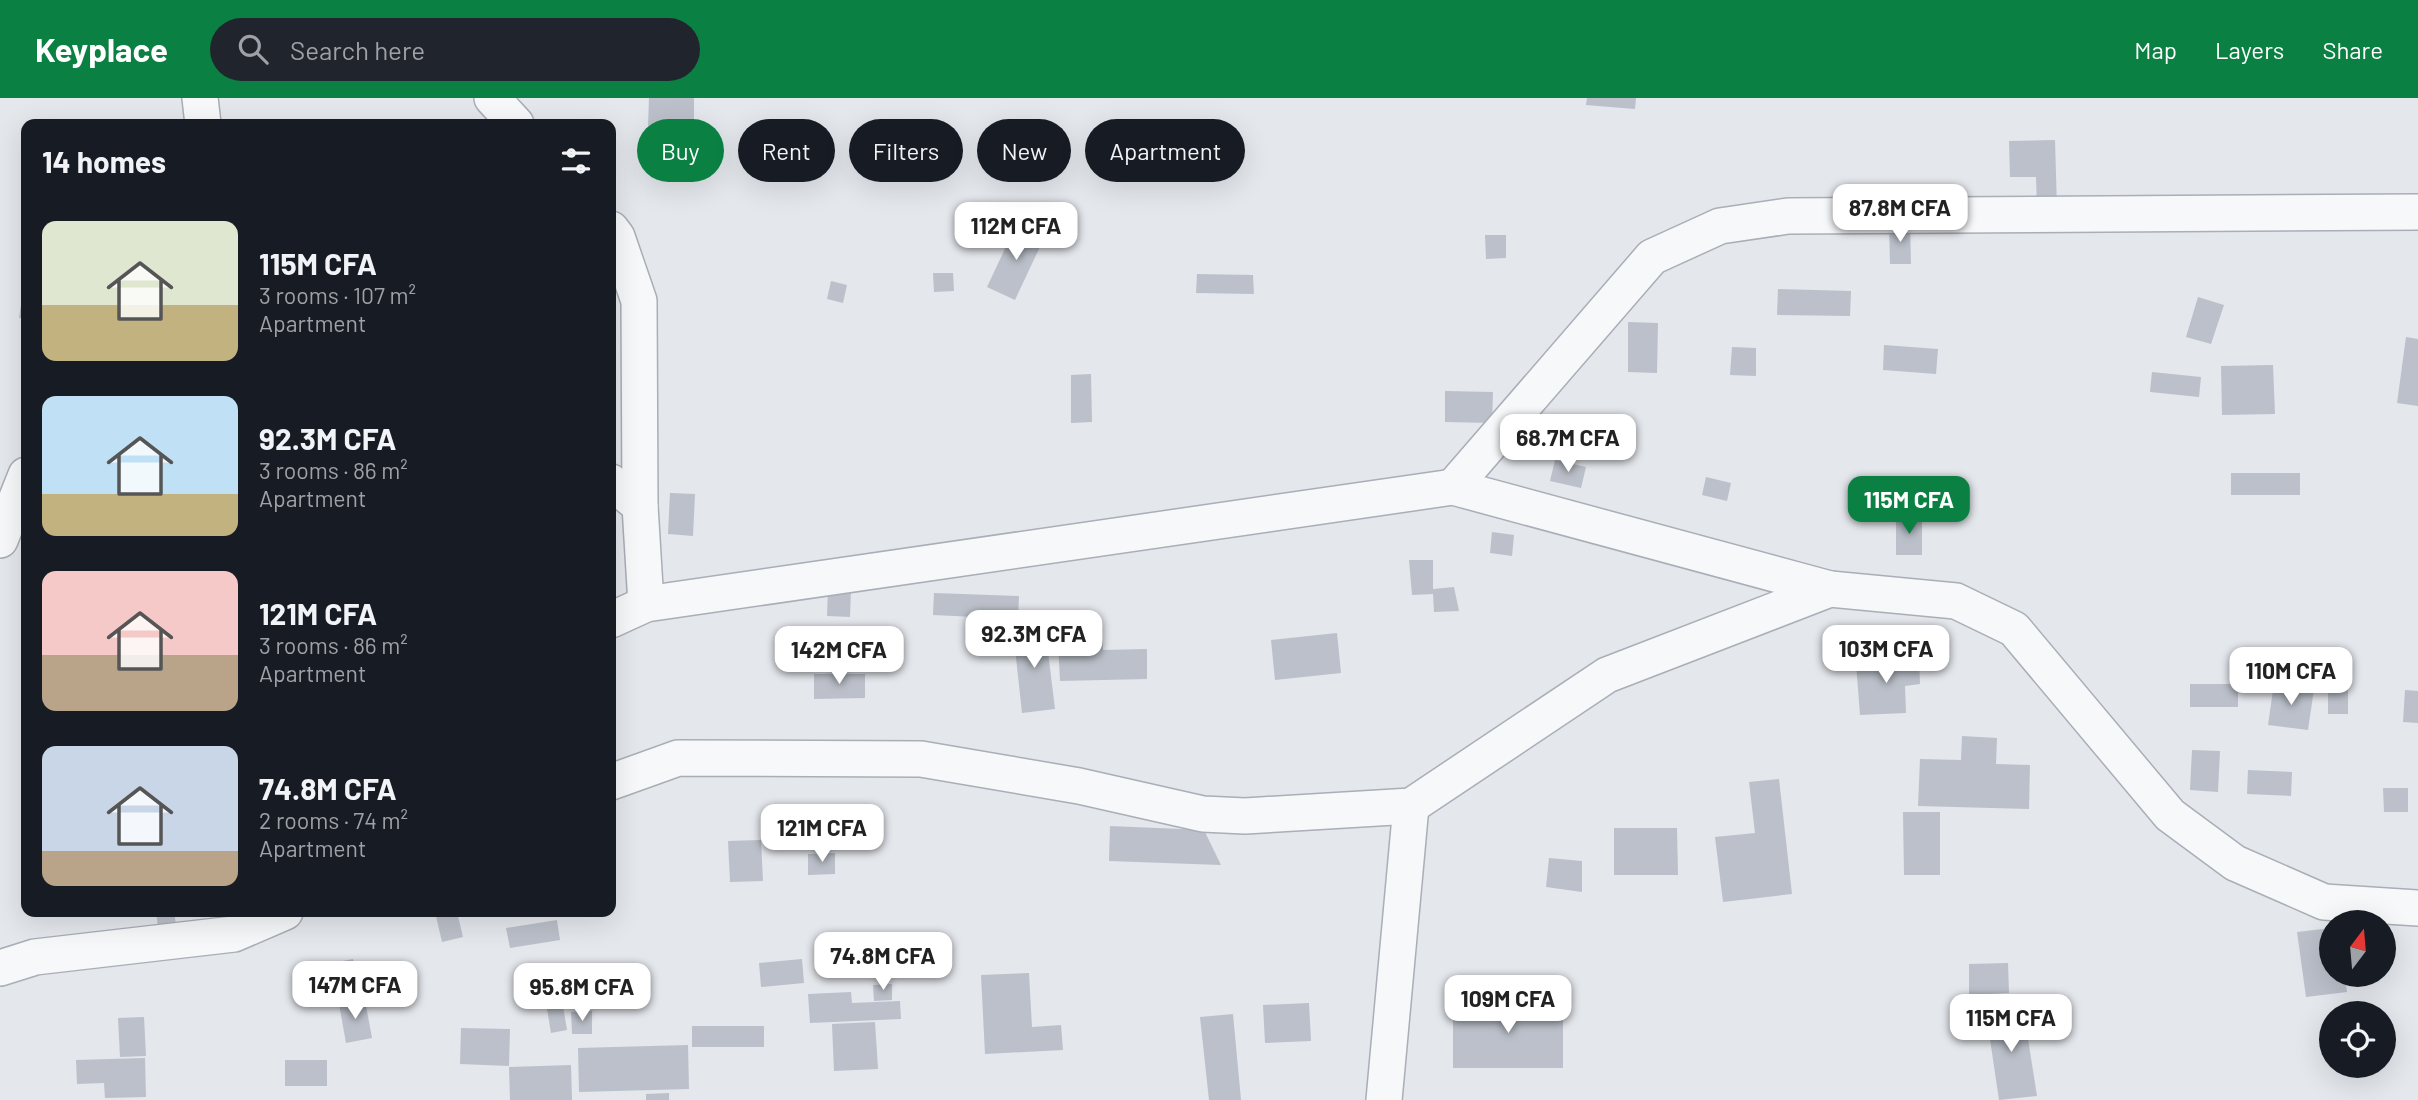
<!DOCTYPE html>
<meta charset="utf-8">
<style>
body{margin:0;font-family:Barlow,sans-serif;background:#20242c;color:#f1f3f6;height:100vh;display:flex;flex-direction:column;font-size:26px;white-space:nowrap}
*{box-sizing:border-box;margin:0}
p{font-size:23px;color:#9ea1a6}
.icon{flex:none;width:38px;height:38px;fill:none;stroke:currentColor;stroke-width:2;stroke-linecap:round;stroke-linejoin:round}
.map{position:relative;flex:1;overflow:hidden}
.sheet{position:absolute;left:21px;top:21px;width:595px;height:798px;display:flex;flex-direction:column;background:#171b24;border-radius:14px;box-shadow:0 7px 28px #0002}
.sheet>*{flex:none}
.top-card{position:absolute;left:637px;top:21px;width:665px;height:63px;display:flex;gap:14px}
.needle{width:46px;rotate:16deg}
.fabs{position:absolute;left:2319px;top:812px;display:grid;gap:14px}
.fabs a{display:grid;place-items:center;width:77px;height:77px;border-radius:50%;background:#171b24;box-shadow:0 7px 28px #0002;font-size:35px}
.price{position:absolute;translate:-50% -60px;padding:0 16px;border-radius:14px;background:#fff;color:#222;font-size:23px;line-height:46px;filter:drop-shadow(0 2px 4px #0008)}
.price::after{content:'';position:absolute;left:50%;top:42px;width:21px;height:16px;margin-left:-10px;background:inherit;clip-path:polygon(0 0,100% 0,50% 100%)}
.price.active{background:#0b8043;color:#fff}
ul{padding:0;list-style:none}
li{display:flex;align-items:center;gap:21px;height:175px;padding:0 21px}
li span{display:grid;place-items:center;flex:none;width:196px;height:140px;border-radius:14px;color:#555}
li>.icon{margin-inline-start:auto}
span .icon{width:84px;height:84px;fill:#fffc;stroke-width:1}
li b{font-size:30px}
h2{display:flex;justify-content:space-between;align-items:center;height:84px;padding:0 21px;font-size:30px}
.tag{padding:0 24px;border-radius:32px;background:#171b24;box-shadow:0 7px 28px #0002;font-size:24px;line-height:63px}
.tag.active{background:#0b8043;color:#fff}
header{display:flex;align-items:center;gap:42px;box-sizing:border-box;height:98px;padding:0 35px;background:#0b8043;color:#fff}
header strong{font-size:33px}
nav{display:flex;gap:38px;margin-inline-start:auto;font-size:24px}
.search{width:490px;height:63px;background:#20242c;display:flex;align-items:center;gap:18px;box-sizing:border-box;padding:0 24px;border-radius:38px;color:#9ea1a6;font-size:26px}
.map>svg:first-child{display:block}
</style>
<header>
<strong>Keyplace</strong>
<div class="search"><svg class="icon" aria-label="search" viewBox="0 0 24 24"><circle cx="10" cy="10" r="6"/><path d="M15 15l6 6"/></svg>Search here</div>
<nav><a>Map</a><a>Layers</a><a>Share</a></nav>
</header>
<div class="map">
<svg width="2418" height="1002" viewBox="0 0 2418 1002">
<rect width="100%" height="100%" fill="#e4e7ec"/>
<!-- building -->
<g fill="#bbc0ca">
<polygon points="649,0 694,0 694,31 648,29"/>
<polygon points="1587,0 1636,0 1635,11 1586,7"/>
<polygon points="2055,42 2057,111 2037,112 2036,79 2010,79 2009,43"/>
<polygon points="1017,125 1045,138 1015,202 987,189"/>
<polygon points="1889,126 1910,126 1911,166 1890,166"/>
<polygon points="1485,137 1506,137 1506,160 1486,161"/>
<polygon points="933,175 953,175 954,193 934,194"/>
<polygon points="1197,176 1253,177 1254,196 1196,195"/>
<polygon points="831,183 847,187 843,205 827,201"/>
<polygon points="24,187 26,187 26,221 19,220"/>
<polygon points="1778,191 1851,193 1850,218 1777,217"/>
<polygon points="2198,199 2224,207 2211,246 2186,239"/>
<polygon points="1628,224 1658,225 1657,275 1628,274"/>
<polygon points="2406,239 2418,241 2418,308 2397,305"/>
<polygon points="1884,247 1938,251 1936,276 1883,272"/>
<polygon points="1732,249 1756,250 1756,278 1730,277"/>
<polygon points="2273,267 2275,316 2222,317 2221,268"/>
<polygon points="2152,274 2201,279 2199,299 2150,294"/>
<polygon points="1091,276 1092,324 1071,325 1071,277"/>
<polygon points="1445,293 1493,294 1492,325 1445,324"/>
<polygon points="1555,362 1586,369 1581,390 1550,383"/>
<rect x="2231" y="375" width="69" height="22"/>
<polygon points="1706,379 1731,385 1727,403 1702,397"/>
<polygon points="670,395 695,396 693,438 668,436"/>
<polygon points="1922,419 1922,457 1896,457 1896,420"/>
<polygon points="1492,434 1514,437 1512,458 1490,455"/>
<polygon points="1409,462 1433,462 1433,491 1454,489 1459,513 1434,514 1433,496 1412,497"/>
<polygon points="828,491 851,492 850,519 827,518"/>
<polygon points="934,495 1019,498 1018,521 933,517"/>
<polygon points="1045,529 1055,611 1022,615 1013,532"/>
<polygon points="1337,535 1341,575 1275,582 1271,542"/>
<polygon points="1103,543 1103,552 1147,551 1147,581 1060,583 1058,544"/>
<polygon points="1919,561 1920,586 1905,588 1906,615 1860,617 1856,565"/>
<polygon points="814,576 865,576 865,600 814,601"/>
<polygon points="2274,585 2314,591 2308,632 2268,627"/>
<rect x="2190" y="586" width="48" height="23"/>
<rect x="2328" y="592" width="20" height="24"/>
<polygon points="2405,592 2418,593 2418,625 2403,624"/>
<polygon points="1962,638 1997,640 1996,666 2030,667 2029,711 1918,708 1920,661 1961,662"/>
<polygon points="2192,652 2220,653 2218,694 2190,692"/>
<polygon points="2248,672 2292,674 2291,698 2247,696"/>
<polygon points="1779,681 1792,796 1723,804 1715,739 1755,735 1749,684"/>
<polygon points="2383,690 2408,690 2408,714 2384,714"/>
<polygon points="820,709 822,736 783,739 782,711"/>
<polygon points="1903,714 1940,714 1940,777 1904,777"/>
<polygon points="1110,728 1204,732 1221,767 1109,763"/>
<polygon points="1614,730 1677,730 1678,777 1614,777"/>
<polygon points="761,742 763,783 730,784 728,743"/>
<polygon points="835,755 835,776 808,777 808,756"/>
<polygon points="1549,760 1582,763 1582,794 1546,789"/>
<polygon points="156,814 174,814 177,833 159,836"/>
<polygon points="435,814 457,814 463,839 442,844"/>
<polygon points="557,822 560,842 510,850 506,830"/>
<polygon points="2331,830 2331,877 2345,877 2347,894 2306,899 2297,834"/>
<polygon points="353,861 357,882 317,890 312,869"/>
<polygon points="802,861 804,885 761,889 759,865"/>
<polygon points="2008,865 2009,895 1969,897 1969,866"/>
<polygon points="1029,875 1032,929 1061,927 1063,952 985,956 981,877"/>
<polygon points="558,878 567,932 551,935 542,881"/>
<polygon points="892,886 892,902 874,903 873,887"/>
<polygon points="851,894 852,905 900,903 901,921 810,925 808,896"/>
<polygon points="365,902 372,940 346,945 339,906"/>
<rect x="1453" y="904" width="110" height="66"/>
<polygon points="1309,905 1311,943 1265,945 1263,907"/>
<polygon points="2023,909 2037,998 1999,1002 1986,914"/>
<polygon points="592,913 592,936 572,936 571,914"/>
<polygon points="1233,916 1241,1002 1209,1002 1200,919"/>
<polygon points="144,919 146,958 120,959 118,920"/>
<polygon points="875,924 878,971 834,973 832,926"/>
<rect x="692" y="928" width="72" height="21"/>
<polygon points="461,930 510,931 509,968 460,966"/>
<polygon points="688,947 689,991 579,994 578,950"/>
<polygon points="145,960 146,999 105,1000 104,985 77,986 76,962"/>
<rect x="285" y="962" width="42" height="26"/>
<polygon points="571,967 572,1002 510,1002 509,969"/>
<polygon points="669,995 669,1002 646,1002 646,996"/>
</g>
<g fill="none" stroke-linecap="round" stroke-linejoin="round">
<defs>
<g id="street">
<polyline points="200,0 203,26"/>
<polyline points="492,0 516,26"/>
<polyline points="611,131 617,139 639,203 640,408"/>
<polyline points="611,384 640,408 646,506"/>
<polyline points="1453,389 1652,159 1720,128 1788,118 2418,114"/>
<polyline points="0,442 26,377"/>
<polyline points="611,522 646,506 1453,389 1830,491"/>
<polyline points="611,684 678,660 921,661 1079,688 1203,716 1245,718 1411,708 1607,577 1830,491 1956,503 2014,531 2170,717 2235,765 2324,804 2418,810"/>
<polyline points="0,870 35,859 234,836 285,814"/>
<polyline points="1384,1002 1411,708"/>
</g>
</defs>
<!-- street casing -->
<use href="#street" stroke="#a9aeb7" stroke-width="38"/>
<!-- street -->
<use href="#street" stroke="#f7f8fa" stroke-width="35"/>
</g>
</svg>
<div class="fabs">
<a><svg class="needle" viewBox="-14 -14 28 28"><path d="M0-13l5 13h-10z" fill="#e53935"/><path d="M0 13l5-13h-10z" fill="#9ea1a6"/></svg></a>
<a><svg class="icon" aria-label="locate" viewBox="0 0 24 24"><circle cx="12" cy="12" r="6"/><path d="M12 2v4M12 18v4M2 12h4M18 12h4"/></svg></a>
</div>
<b class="price" style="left:1900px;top:146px">87.8M CFA</b>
<b class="price" style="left:1016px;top:164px">112M CFA</b>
<b class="price" style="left:1568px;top:376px">68.7M CFA</b>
<b class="price active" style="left:1909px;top:438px">115M CFA</b>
<b class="price" style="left:1034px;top:572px">92.3M CFA</b>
<b class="price" style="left:1886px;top:587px">103M CFA</b>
<b class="price" style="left:839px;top:588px">142M CFA</b>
<b class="price" style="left:2291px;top:609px">110M CFA</b>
<b class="price" style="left:822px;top:766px">121M CFA</b>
<b class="price" style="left:883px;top:894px">74.8M CFA</b>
<b class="price" style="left:355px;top:923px">147M CFA</b>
<b class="price" style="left:582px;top:925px">95.8M CFA</b>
<b class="price" style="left:1508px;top:937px">109M CFA</b>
<b class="price" style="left:2011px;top:956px">115M CFA</b>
<div class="top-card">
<a class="tag active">Buy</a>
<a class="tag">Rent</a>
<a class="tag">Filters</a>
<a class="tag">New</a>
<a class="tag">Apartment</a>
</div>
<section class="sheet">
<h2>14 homes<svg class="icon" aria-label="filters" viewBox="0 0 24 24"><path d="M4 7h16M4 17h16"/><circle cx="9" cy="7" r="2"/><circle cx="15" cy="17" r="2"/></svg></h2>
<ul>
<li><span style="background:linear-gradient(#dfe7d0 60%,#c2b280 0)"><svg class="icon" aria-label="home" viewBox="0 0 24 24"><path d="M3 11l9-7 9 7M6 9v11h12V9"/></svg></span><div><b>115M CFA</b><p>3 rooms · 107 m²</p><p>Apartment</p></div></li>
<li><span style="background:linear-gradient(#bfe0f5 70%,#c2b280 0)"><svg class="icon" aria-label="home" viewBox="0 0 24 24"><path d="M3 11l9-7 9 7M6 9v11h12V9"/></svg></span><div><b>92.3M CFA</b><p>3 rooms · 86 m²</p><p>Apartment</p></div></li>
<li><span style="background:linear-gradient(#f6c9c9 60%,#b9a48a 0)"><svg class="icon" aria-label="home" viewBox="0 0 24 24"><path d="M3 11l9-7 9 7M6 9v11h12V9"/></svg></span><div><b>121M CFA</b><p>3 rooms · 86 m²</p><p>Apartment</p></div></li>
<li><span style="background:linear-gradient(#c9d6e8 75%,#b9a48a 0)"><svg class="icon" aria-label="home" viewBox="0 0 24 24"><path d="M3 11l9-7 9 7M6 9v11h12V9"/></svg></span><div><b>74.8M CFA</b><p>2 rooms · 74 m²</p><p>Apartment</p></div></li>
</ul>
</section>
</div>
